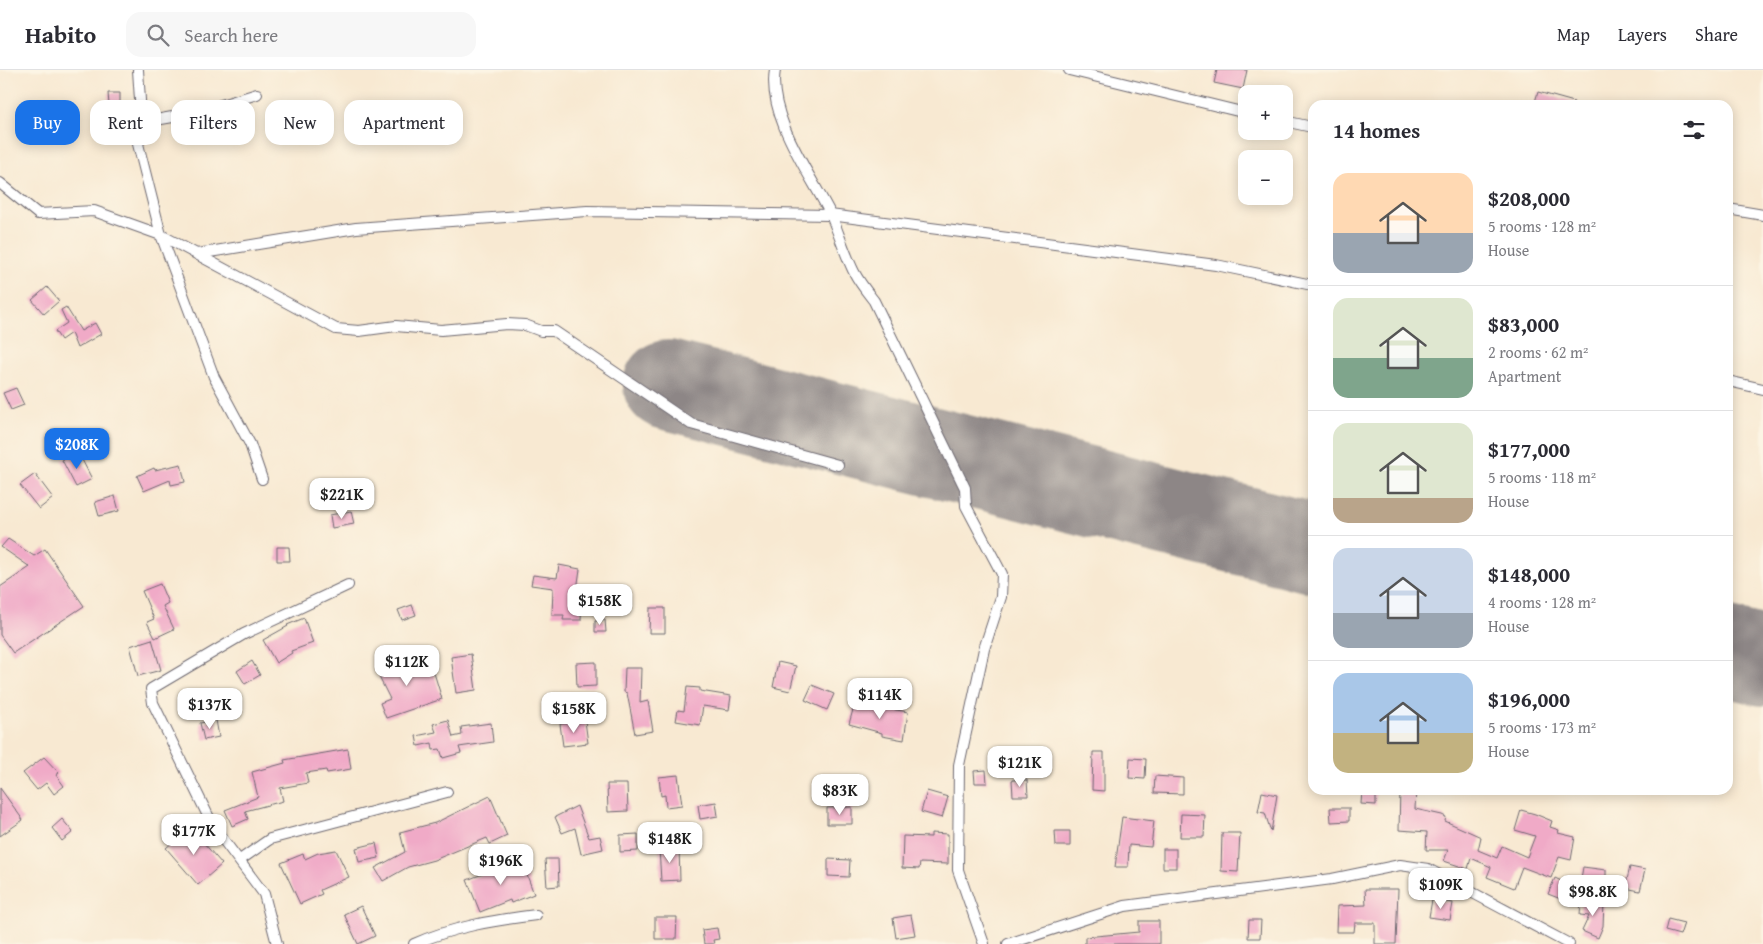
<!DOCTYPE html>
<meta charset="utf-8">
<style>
body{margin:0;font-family:"Gentium Book Plus",serif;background:#f7f7f7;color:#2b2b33;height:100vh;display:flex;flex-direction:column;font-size:19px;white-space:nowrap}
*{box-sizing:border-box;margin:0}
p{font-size:16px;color:#7c7c81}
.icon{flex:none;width:28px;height:28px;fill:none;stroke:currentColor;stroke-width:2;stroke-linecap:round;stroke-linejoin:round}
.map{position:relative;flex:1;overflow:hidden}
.details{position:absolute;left:1308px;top:30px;width:425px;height:695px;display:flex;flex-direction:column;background:#fff;border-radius:15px;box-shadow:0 2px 12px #0003}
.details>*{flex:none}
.hud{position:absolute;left:15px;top:30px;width:475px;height:45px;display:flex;gap:10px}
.tools{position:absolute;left:1238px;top:15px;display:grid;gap:10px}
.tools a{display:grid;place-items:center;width:55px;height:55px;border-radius:10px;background:#fff;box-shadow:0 2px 12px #0003;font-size:25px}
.price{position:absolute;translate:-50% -42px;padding:0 11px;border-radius:10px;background:#fff;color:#222;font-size:16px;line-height:32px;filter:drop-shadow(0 1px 2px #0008)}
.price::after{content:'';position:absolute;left:50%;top:30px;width:15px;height:11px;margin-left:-8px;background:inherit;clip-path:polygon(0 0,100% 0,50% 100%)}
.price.on{background:#1a73e8;color:#fff}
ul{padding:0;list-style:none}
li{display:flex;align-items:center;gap:15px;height:125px;padding:0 25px}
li+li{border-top:1px solid #e1e1e2}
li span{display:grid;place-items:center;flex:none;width:140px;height:100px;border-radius:15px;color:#555}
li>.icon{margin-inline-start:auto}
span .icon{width:60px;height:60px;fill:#fffc;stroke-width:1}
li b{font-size:21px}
h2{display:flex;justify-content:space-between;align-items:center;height:60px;padding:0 25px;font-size:21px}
.tag{padding:0 18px;border-radius:15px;background:#fff;box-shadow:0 2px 12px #0003;font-size:18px;line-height:45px}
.tag.on{background:#1a73e8;color:#fff}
header{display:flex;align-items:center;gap:30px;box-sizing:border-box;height:70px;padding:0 25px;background:#fff;border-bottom:1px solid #e1e1e2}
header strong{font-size:24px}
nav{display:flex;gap:28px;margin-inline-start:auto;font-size:18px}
.search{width:350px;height:45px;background:#f7f7f7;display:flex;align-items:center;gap:12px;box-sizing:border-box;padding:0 18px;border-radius:15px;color:#7c7c81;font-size:19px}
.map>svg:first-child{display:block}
</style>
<header>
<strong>Habito</strong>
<div class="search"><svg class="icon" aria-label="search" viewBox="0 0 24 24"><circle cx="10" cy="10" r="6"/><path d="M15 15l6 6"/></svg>Search here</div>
<nav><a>Map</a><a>Layers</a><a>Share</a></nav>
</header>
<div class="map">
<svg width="1763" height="874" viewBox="0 0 1763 874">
<rect width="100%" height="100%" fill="#fcf5e5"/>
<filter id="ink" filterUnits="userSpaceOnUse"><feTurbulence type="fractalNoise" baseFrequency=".02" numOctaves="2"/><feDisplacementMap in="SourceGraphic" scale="10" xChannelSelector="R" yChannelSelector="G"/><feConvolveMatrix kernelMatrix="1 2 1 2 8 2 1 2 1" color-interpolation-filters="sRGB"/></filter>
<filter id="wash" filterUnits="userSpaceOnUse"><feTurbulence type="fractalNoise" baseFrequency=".0096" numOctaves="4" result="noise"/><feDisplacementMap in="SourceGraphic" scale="20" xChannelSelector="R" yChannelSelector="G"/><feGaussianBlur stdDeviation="1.12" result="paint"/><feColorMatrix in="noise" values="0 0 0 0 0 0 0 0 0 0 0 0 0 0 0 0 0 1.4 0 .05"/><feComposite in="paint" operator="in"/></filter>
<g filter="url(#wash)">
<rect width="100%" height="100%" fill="#f8e9d2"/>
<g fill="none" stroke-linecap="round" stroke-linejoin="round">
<!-- runway -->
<g stroke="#8d8686" stroke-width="90">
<polyline points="668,315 1312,478"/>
<polyline points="1728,582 1763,591"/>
</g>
</g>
<g id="blocks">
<!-- building -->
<g fill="#f0aac7">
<polygon points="1217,0 1247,0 1243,19 1214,13"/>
<polygon points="1538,22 1574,32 1573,35 1534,35"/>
<polygon points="108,23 120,23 120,34 109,35"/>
<polygon points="47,217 59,231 44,244 32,230"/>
<polygon points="66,237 81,261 95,253 101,264 77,278 71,263 61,270 55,261 67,253 61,240"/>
<polygon points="16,318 24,335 11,340 3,323"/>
<polygon points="78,382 92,409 76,417 62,390"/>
<polygon points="181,394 185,412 171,415 170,410 144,421 137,406 154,398 155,400"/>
<polygon points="35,404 53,428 39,439 20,415"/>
<polygon points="115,426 119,441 99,446 95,432"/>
<polygon points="351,441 354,454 332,458 330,445"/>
<polygon points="8,469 34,486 45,479 84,536 13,583 0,565 0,517 30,497 1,477"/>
<polygon points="277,477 289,477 290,491 277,491"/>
<polygon points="559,495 580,499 576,527 582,527 581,550 563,550 564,545 552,545 553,518 531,515 533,505 557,508"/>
<polygon points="160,514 168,533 163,536 174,559 155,568 147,552 154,549 142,521"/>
<polygon points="412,535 416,545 402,550 398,540"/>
<polygon points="650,538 665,538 665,563 649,563"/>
<polygon points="304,548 313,573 291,581 292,583 276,593 263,570 288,556 287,555"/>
<polygon points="605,550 606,562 595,562 595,551"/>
<polygon points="152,569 161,600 138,606 130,576"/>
<polygon points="471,584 476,620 456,623 451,587"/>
<polygon points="398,588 402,602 431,593 442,629 386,648 380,633 390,629 380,609 377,593"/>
<polygon points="252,591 260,605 245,614 237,601"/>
<polygon points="596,592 596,616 577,617 576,593"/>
<polygon points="778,592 796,596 790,621 773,617"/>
<polygon points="625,598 641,598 640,633 648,631 653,661 635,664 627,623 624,622"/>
<polygon points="812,615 834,624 827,640 805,630"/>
<polygon points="687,617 700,618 700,621 731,626 729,640 703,636 700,655 676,651 678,640 684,641"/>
<polygon points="856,629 874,634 874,636 908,642 904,670 882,666 882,663 849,654"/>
<polygon points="216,650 219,667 204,670 200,653"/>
<polygon points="448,650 453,667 462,665 461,657 491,653 493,672 459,677 461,683 443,688 440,679 433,680 432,673 418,676 416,666 436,662 433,654"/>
<polygon points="585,651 588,673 563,676 560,654"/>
<polygon points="348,679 351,699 327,703 326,700 306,703 308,713 280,718 283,731 245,741 248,749 232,756 225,740 258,727 252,702 285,693 284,690"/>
<polygon points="1093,682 1104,682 1104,721 1092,720"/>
<polygon points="44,687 59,703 56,705 64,716 54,724 46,713 37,720 23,703"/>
<polygon points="1130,688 1146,689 1145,709 1129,708"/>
<polygon points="986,700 987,713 975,713 974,701"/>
<polygon points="678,705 682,735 666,737 665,725 661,726 659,707"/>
<polygon points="1155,706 1183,708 1183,724 1154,723"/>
<polygon points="1012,710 1027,710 1028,726 1013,726"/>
<polygon points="607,714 627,714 628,741 608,742"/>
<polygon points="0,718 23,750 0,766"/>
<polygon points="1362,720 1376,720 1376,735 1361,734"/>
<polygon points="1400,720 1416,720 1415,739 1442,745 1446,747 1445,751 1481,767 1478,780 1497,788 1502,776 1527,787 1535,766 1515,760 1521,740 1535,744 1552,751 1550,757 1559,760 1558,763 1575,767 1571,790 1559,787 1551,808 1522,797 1514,818 1487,807 1491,797 1471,788 1468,799 1444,791 1448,780 1426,780 1427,762 1399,760"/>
<polygon points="927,721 948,727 942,748 921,742"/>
<polygon points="1262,722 1277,725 1271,762 1265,743 1258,742"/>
<polygon points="490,726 507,766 490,774 487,768 434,790 408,797 383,811 375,798 405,782 400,762 435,753"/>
<polygon points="716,732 718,746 700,749 698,735"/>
<polygon points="577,736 589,768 600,766 603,779 581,784 575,758 562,763 555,747"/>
<polygon points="852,737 852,754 827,754 827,738"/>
<polygon points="1330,738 1349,738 1349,751 1331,752"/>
<polygon points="1181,744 1205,745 1204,767 1180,767"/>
<polygon points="1122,747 1154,751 1151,777 1129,775 1128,797 1115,797"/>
<polygon points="62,749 73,762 62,771 52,758"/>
<polygon points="190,757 222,794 198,815 166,778"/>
<polygon points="1055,761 1070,761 1070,776 1056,776"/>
<polygon points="931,763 948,764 948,794 920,793 919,799 902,798 903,766 931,767"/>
<polygon points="1222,763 1240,763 1238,802 1221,801"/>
<polygon points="638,764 638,781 620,782 620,765"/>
<polygon points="376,773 379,788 359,792 356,778"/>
<polygon points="679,777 680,810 661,811 659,778"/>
<rect x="1163" y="779" width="13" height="19"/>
<polygon points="336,780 349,807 320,820 322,824 300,834 281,793 303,784 305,789 318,783"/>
<polygon points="521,789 534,824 511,833 510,830 480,842 467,810"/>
<polygon points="545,789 558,789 559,816 547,817"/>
<polygon points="828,789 850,790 849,807 828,806"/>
<polygon points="1583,797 1606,800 1606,813 1581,809"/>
<polygon points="1630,797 1645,800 1640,821 1625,818"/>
<polygon points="1555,808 1572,816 1566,831 1548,824"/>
<polygon points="1365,819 1398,819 1396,874 1375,874 1375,853 1355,853 1354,862 1336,862 1337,836 1366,835"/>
<polygon points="1432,830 1453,833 1450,850 1429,847"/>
<polygon points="1581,831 1604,833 1603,856 1598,868 1582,861 1589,846 1580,845"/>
<polygon points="361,836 375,866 358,874 344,844"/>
<polygon points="911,845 915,865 896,868 893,848"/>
<polygon points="655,847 677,847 676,869 655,869"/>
<polygon points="1668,849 1684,853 1680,865 1665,861"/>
<polygon points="1249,850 1261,850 1260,868 1248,868"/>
<polygon points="1139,851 1159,851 1159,874 1085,874 1085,867 1139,862"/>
<polygon points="717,858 719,869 713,870 714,874 704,874 702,860"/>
</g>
</g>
</g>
<g filter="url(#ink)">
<use href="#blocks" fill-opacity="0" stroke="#6d6870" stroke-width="1"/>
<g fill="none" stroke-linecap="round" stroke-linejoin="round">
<defs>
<g id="minor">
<polyline points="138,0 141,45 139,66"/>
<path d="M 775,0 C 767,47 811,105 831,145 C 839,164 845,184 854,202 C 859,212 867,222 874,231 L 965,418 L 966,436 L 1002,504 L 1001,527 L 984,579 L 959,695 L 958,800 L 984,874"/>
<polyline points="1069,0 1246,43"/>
<polyline points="257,24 195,43 150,51 138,74 161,165 214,307 250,374 262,409"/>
<polyline points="1284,51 1312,57"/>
<polyline points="0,113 38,144 94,141 161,165 336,259 359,261 396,256 441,260 507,254 525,255 541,261 554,261 691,354 838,395"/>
<polyline points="1728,139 1763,145"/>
<polyline points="197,184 356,158 587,141 830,145 1216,195 1312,215"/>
<polyline points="1728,311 1763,319"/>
<polyline points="240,790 270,769 447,722"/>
<polyline points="277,874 264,824 213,756 153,633 151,619 244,564 348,515"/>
<path d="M 414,874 C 452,857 495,850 536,845"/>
<polyline points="1008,874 1125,836 1332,809 1400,795 1428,799 1569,874"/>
</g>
</defs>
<!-- minor casing -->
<use href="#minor" stroke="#6d6870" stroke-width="12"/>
<!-- minor -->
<use href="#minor" stroke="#fff" stroke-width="10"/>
</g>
</g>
</svg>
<div class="tools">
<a>+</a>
<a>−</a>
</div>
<b class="price on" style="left:77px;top:400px">$208K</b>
<b class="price" style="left:342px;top:450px">$221K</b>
<b class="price" style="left:600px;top:556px">$158K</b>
<b class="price" style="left:407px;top:617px">$112K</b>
<b class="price" style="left:880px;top:650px">$114K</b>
<b class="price" style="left:210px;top:660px">$137K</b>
<b class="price" style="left:574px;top:664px">$158K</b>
<b class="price" style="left:1020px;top:718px">$121K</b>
<b class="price" style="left:840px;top:746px">$83K</b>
<b class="price" style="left:194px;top:786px">$177K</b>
<b class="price" style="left:670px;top:794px">$148K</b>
<b class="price" style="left:501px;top:816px">$196K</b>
<b class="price" style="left:1441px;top:840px">$109K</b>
<b class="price" style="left:1593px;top:847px">$98.8K</b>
<div class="hud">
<a class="tag on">Buy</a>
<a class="tag">Rent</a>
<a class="tag">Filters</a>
<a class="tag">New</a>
<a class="tag">Apartment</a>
</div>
<section class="details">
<h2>14 homes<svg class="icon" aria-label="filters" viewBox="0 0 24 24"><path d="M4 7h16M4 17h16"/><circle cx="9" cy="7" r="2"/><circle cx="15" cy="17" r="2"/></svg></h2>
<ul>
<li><span style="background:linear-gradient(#ffd9b3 60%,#9aa5b1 0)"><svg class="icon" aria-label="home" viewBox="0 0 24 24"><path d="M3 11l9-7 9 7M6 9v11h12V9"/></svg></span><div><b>$208,000</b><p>5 rooms · 128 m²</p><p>House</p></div></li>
<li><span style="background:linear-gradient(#dfe7d0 60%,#7fa58c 0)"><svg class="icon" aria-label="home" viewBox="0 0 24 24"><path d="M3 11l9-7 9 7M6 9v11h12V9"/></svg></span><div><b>$83,000</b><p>2 rooms · 62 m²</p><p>Apartment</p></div></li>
<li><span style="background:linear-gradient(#dfe7d0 75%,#b9a48a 0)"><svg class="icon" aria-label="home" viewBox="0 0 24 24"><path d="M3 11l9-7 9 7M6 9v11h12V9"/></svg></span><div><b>$177,000</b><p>5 rooms · 118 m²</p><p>House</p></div></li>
<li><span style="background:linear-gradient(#c9d6e8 65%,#9aa5b1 0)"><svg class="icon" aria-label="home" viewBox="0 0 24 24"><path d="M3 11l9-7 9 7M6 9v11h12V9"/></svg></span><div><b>$148,000</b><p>4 rooms · 128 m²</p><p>House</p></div></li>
<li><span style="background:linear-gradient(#a9c7e8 60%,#c2b280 0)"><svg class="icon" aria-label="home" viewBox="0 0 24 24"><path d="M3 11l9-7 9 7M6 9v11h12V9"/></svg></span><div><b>$196,000</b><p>5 rooms · 173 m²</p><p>House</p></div></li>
</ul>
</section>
</div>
